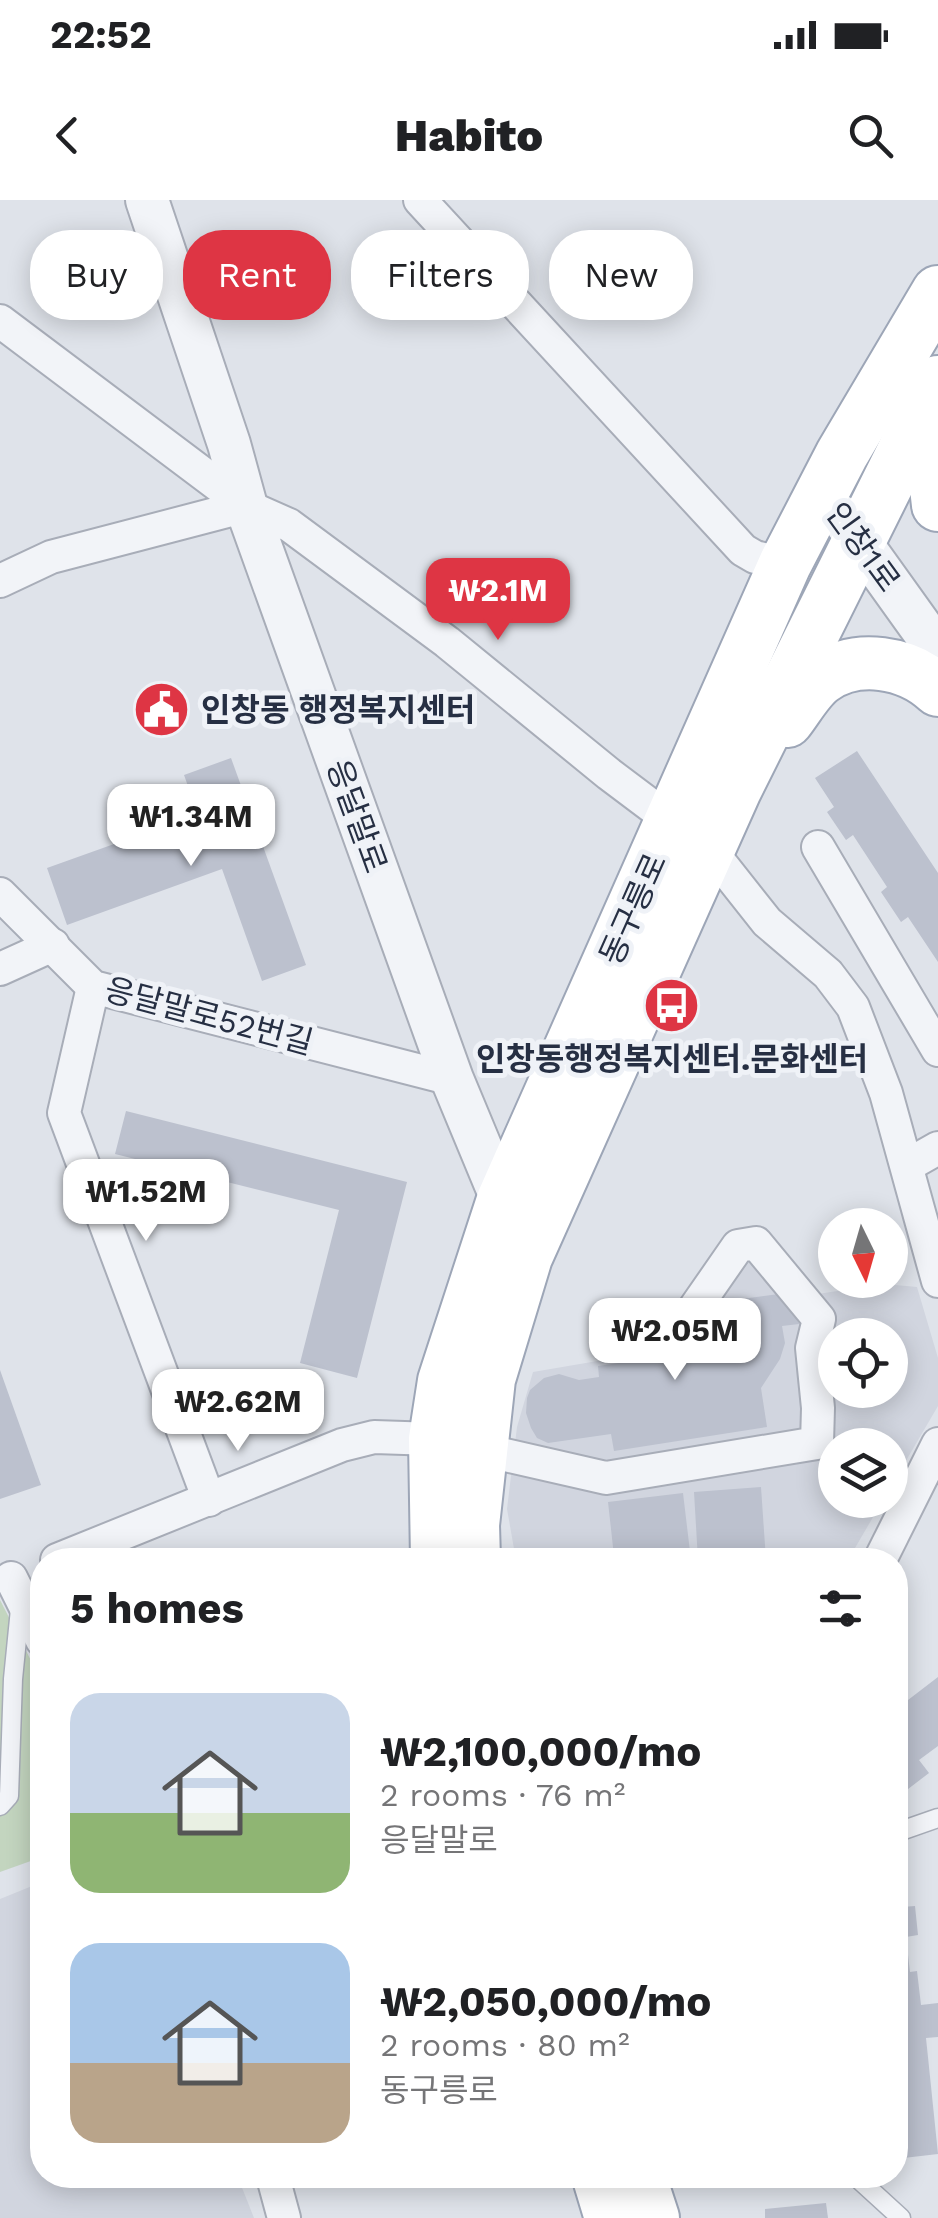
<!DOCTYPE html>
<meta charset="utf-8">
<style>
body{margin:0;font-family:"Work Sans","Noto Sans KR",sans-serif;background:#f6f6f6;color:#202124;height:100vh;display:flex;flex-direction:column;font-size:38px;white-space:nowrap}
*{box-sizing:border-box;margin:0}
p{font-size:32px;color:#757577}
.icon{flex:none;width:55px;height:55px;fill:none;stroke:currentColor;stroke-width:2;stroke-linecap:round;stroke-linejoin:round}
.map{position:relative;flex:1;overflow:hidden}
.details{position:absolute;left:30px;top:1348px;width:878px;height:640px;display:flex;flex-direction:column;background:#fff;border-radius:40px;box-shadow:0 5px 25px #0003}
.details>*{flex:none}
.hud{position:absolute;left:30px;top:30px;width:880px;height:90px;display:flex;gap:20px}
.needle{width:65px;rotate:175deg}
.controls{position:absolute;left:818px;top:1008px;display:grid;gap:20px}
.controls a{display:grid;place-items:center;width:90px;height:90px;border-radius:50%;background:#fff;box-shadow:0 5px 25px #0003;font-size:50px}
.price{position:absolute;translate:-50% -85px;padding:0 22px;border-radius:20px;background:#fff;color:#222;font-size:32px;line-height:65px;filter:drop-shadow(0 2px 5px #0008)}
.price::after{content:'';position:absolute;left:50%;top:60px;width:30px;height:22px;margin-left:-15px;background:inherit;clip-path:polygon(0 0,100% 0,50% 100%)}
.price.active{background:#de3544;color:#fff}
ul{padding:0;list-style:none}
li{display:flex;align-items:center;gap:30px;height:250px;padding:0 40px}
li span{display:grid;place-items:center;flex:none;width:280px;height:200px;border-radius:30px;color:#555}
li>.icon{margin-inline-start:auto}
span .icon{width:120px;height:120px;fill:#fffc;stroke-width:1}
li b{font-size:42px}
h2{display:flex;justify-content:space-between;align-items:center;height:120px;padding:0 40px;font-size:42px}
.chip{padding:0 35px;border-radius:40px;background:#fff;box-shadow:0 5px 25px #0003;font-size:35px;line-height:90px}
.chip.active{background:#de3544;color:#fff}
.status{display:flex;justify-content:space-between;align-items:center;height:70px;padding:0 50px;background:#fff;direction:ltr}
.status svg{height:28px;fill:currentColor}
header{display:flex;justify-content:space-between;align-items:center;height:130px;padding:0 40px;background:#fff;font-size:45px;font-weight:800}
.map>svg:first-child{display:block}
</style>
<div class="status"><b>22:52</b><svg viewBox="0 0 49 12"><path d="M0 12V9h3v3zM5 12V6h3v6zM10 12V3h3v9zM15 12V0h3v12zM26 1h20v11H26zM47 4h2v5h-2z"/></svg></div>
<header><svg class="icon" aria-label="back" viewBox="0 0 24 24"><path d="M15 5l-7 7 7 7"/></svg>Habito<svg class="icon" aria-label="search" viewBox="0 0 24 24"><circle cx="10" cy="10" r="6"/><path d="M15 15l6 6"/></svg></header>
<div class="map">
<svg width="938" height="2018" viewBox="0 0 938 2018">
<rect width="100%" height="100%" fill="#dfe3ea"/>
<!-- built -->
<g fill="#d1d5df" fill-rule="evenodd">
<path d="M 758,1028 L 811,1095 L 884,1084 L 917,1087 L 938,1158 L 938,1206 L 890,1288 L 890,1245 L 835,1245 L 835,1300 L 883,1300 L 848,1360 L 516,1360 L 507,1309 L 517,1227 L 533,1172 L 656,1151 L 731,1031 ZM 835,1135 L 890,1135 L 890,1190 L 835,1190 Z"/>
<polygon points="42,1682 42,1975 237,1975 254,2018 0,2018 0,1699"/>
</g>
<!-- green -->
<polygon fill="#c3d5bf" points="0,1400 42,1482 42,1657 0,1672"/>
<!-- building -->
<g fill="#bcc1ce">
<polygon points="857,551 938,673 938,762 908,717 901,722 881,692 887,687 853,635 846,640 827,612 834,607 815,578"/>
<polygon points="231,558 306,765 262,781 222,669 67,725 47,668 198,614 184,575"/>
<polygon points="126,911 407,982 357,1178 300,1163 339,1010 115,954"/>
<polygon points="794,1092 799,1124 782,1126 785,1143 780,1159 761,1188 767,1227 614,1251 611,1234 548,1243 537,1238 531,1228 526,1213 527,1198 530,1190 544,1178 559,1174 579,1180 599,1177 598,1166 694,1152 690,1128 697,1113 713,1111 712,1103"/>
<polygon points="0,1170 41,1285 0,1299"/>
<polygon points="761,1287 766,1360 698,1360 694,1292"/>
<polygon points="683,1293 691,1360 633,1360 632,1354 614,1356 608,1302"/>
<polygon points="938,1477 938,1546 919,1560 929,1573 895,1599 895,1510"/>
<polygon points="895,1671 902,1707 915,1706 918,1735 906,1737 910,1772 917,1771 921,1805 938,1803 938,1837 926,1838 938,1954 895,1959"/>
<polygon points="826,2003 828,2018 765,2018 765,2009"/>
</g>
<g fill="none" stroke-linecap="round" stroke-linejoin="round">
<defs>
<g id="service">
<polyline points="895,1451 896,1450"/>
<polyline points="0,1606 9,1596 13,1479 20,1409"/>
<polyline points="895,1633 938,1618"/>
<polyline points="854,1975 901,2018"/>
</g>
<g id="minor">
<polyline points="420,0 743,350 755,357 785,364"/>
<polyline points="0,121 246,306 289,325 447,442 609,574 710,650 767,722 828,774 853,807 886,893 938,1081"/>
<polyline points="0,381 51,357 246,306"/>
<polyline points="818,647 938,850"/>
<polyline points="0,694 93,787 452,879"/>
<polyline points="0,769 53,745"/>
<polyline points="93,787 64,913 209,1300"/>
<polyline points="908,965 938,948"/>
<polyline points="57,1360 342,1245 374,1237 435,1239 606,1278 817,1243 818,1208 812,1148 819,1119 756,1043 738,1046 688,1118"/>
<polyline points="880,1360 938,1244"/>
<polyline points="11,1378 42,1440"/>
<polyline points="274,1981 284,2018"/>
</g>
<g id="tertiary">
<polyline points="147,0 229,244 246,306 452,879 511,1021"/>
<polyline points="842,317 938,451"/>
</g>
<g id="primary">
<polyline points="938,222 934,270 938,305"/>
<path d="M 787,521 C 798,507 808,488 822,478 C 857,453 908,462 938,490"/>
<polyline points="437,1360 435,1239 444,1181 503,1000 785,364 842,254 938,92"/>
<polyline points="474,1360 473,1325 489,1179 526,1057 735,590 938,182"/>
<polyline points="598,1975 611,2018"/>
<polyline points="639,1975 653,2018"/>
</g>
</defs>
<!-- service casing -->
<use href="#service" stroke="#a8adb8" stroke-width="21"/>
<!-- minor casing -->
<use href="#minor" stroke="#a8adb8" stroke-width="36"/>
<!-- tertiary casing -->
<use href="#tertiary" stroke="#a8adb8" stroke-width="46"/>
<!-- primary casing -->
<use href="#primary" stroke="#9da6b7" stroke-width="56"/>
<!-- service -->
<use href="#service" stroke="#f2f4f8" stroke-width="18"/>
<!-- minor -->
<use href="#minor" stroke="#f2f4f8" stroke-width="32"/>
<!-- tertiary -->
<use href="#tertiary" stroke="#f2f4f8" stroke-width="42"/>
<!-- primary -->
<use href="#primary" stroke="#fff" stroke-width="52"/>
</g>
<!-- icons -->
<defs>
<symbol id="civic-disc" viewBox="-11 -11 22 22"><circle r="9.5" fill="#de3544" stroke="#eff2f7"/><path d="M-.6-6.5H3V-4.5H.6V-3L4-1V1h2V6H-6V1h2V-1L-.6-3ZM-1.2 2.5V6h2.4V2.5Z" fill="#fff"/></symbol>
<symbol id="bus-disc" viewBox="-11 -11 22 22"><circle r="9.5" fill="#de3544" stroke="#eff2f7"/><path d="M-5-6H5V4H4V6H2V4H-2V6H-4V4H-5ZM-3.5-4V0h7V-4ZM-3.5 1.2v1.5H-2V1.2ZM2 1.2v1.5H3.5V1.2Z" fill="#fff"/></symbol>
</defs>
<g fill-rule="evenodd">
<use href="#civic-disc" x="130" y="478" width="63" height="63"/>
<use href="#bus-disc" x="640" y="774" width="63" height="63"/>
</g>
<g text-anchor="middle" stroke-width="10" stroke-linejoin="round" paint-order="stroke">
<!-- street labels -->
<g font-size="32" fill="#262f43" stroke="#eff2f7">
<text transform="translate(863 347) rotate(54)" y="11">인창1로</text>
<text transform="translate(357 616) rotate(70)" y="11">응달말로</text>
<text transform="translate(633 709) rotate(-66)" y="11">동구릉로</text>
<text transform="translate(209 816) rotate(15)" y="11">응달말로52번길</text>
</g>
<!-- poi labels -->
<g font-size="32" font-weight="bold" fill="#262f43" stroke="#eff2f7" text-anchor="start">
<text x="201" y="521">인창동 행정복지센터</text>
<text x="672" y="870" text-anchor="middle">인창동행정복지센터.문화센터</text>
</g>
</g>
</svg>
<div class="controls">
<a><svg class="needle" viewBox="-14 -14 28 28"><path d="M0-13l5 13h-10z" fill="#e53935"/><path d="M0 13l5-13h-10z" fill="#757577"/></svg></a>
<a><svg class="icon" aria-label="locate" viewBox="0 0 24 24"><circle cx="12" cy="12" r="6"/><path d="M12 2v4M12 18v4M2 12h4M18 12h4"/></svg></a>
<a><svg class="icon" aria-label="layers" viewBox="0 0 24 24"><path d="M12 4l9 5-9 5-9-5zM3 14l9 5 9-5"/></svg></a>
</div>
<b class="price active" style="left:498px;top:443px">₩2.1M</b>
<b class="price" style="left:191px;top:669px">₩1.34M</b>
<b class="price" style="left:146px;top:1044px">₩1.52M</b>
<b class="price" style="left:675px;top:1183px">₩2.05M</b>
<b class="price" style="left:238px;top:1254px">₩2.62M</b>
<div class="hud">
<a class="chip">Buy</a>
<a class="chip active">Rent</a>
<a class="chip">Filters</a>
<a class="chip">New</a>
</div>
<section class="details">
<h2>5 homes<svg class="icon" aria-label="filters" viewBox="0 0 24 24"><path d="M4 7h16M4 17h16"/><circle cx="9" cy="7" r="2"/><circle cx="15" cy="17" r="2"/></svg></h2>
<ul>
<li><span style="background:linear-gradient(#c9d6e8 60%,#8fb573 0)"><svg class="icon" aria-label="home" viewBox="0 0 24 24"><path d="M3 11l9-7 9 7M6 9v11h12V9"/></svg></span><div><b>₩2,100,000/mo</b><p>2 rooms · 76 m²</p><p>응달말로</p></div></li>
<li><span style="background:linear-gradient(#a9c7e8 60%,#b9a48a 0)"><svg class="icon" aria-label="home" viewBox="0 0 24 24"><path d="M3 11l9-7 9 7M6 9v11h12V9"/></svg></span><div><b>₩2,050,000/mo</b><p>2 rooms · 80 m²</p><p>동구릉로</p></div></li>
</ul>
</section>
</div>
